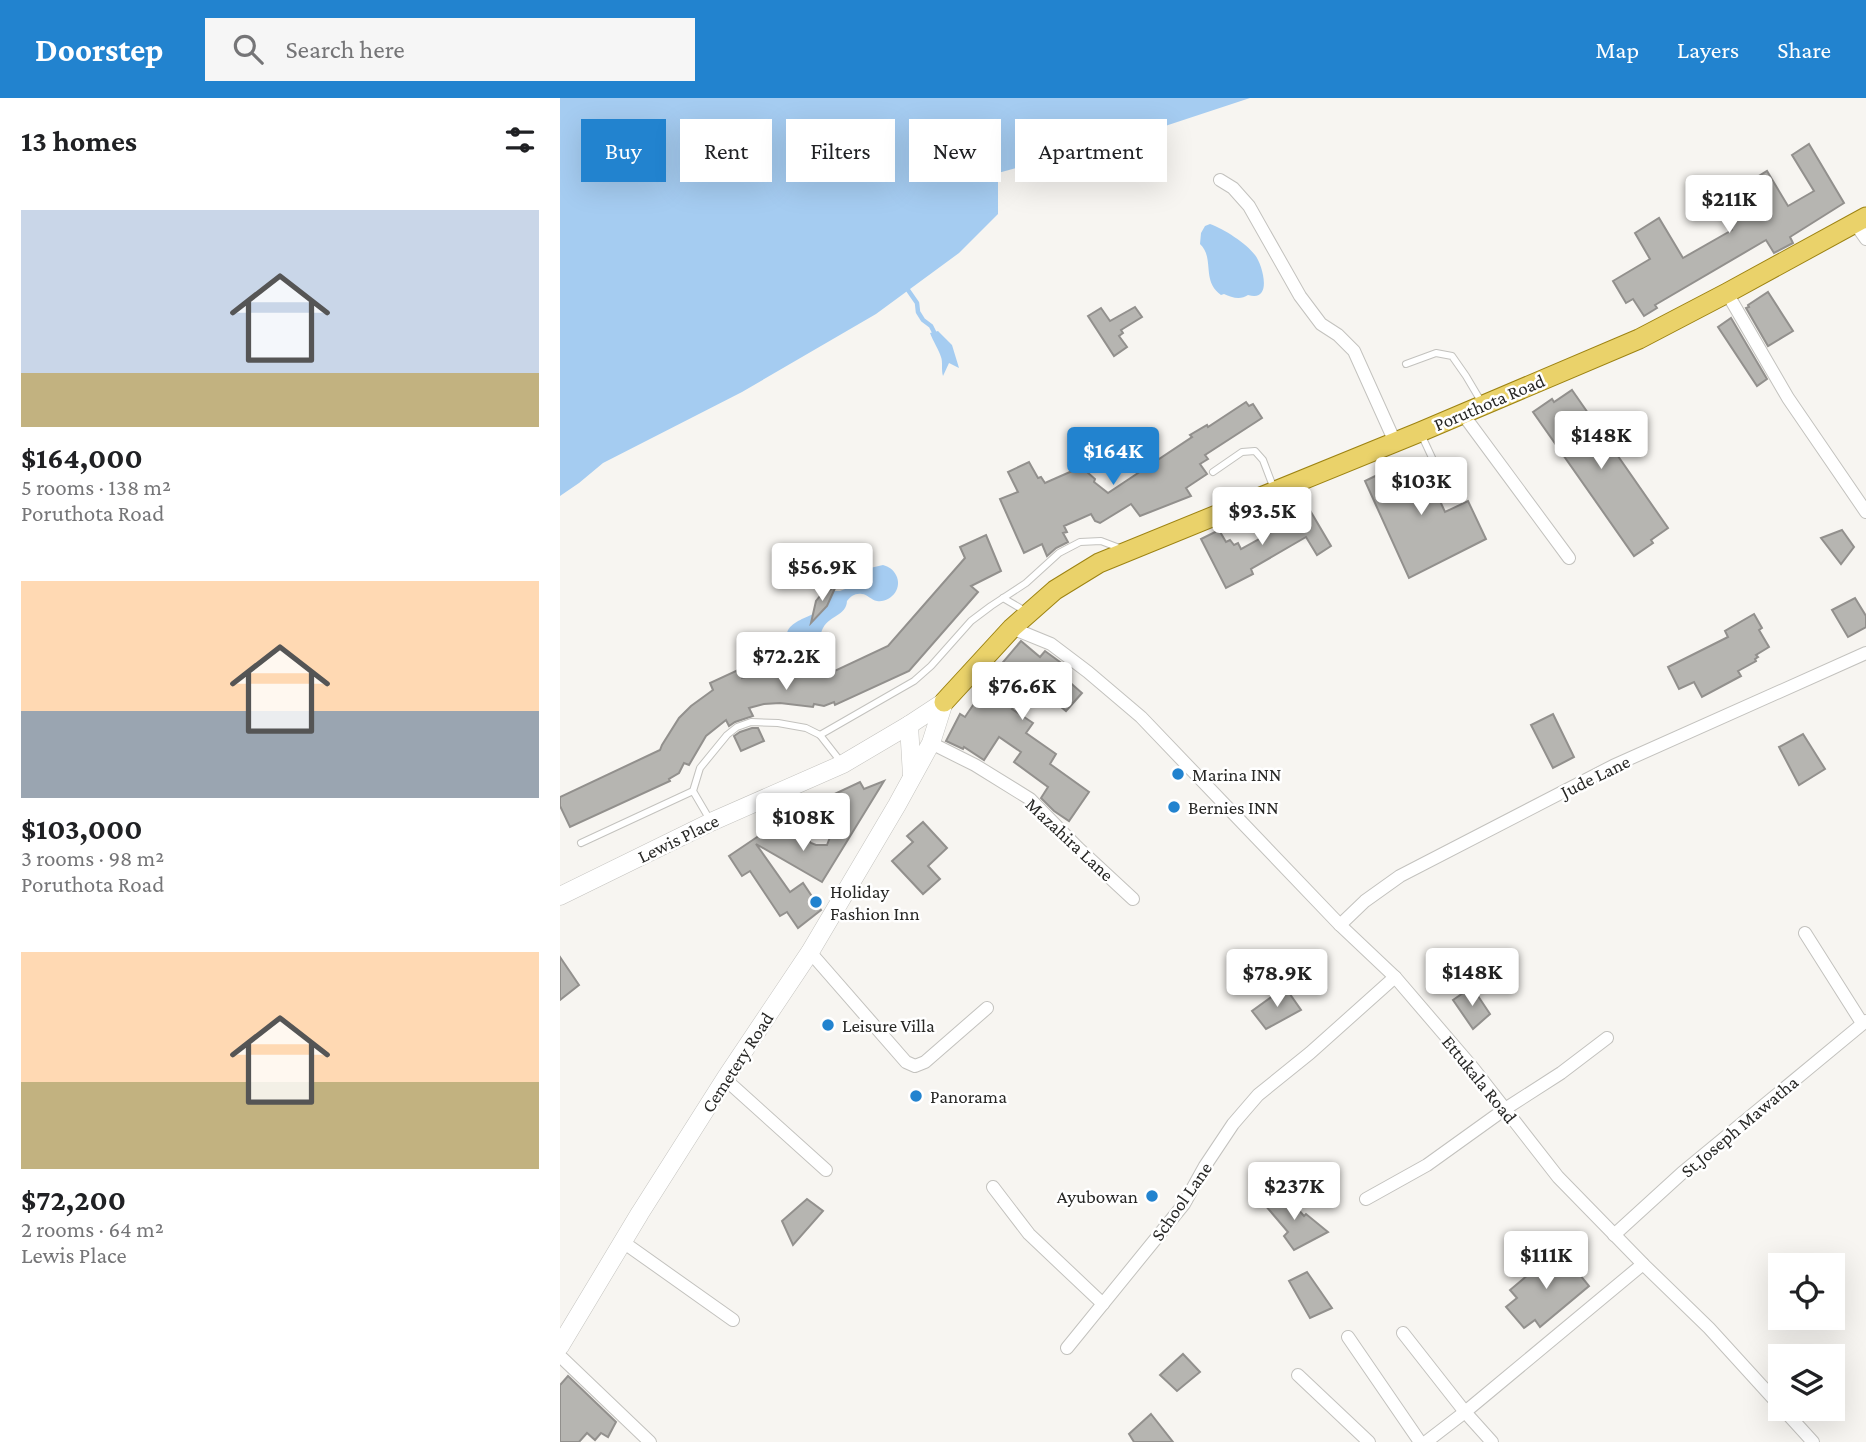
<!DOCTYPE html>
<meta charset="utf-8">
<style>
body{margin:0;font-family:"Crimson Pro",serif;background:#f6f6f6;color:#202124;height:100vh;display:flex;flex-direction:column;font-size:26px;white-space:nowrap}
*{box-sizing:border-box;margin:0}
p{font-size:23px;color:#757577}
.icon{flex:none;width:38px;height:38px;fill:none;stroke:currentColor;stroke-width:2;stroke-linecap:round;stroke-linejoin:round}
.map{position:relative;flex:1;overflow:hidden}
.sheet{display:flex;flex-direction:column;background:#fff;width:560px}
.sheet>*{flex:none}
.guide{position:absolute;left:21px;top:21px;width:665px;height:63px;display:flex;gap:14px}
.buttons{position:absolute;left:1208px;top:1155px;display:grid;gap:14px}
.buttons a{display:grid;place-items:center;width:77px;height:77px;border-radius:0px;background:#fff;box-shadow:0 7px 28px #0002;font-size:35px}
.price{position:absolute;translate:-50% -60px;padding:0 16px;border-radius:7px;background:#fff;color:#222;font-size:23px;line-height:46px;filter:drop-shadow(0 2px 4px #0008)}
.price::after{content:'';position:absolute;left:50%;top:42px;width:21px;height:16px;margin-left:-10px;background:inherit;clip-path:polygon(0 0,100% 0,50% 100%)}
.price.on{background:#2283cf;color:#fff}
ul{padding:0;list-style:none}
li{display:grid;align-content:center;gap:14px;height:371px;padding:0 21px}
li span{display:grid;place-items:center;height:217px;border-radius:0px;color:#555}
li>.icon{margin-inline-start:auto}
span .icon{width:126px;height:126px;fill:#fffc;stroke-width:1}
li b{font-size:30px}
h2{display:flex;justify-content:space-between;align-items:center;height:84px;padding:0 21px;font-size:30px}
.chip{padding:0 24px;border-radius:0px;background:#fff;box-shadow:0 7px 28px #0002;font-size:24px;line-height:63px}
.chip.on{background:#2283cf;color:#fff}
header{display:flex;align-items:center;gap:42px;box-sizing:border-box;height:98px;padding:0 35px;background:#2283cf;color:#fff}
header strong{font-size:33px}
nav{display:flex;gap:38px;margin-inline-start:auto;font-size:24px}
.search{width:490px;height:63px;background:#f6f6f6;display:flex;align-items:center;gap:18px;box-sizing:border-box;padding:0 24px;border-radius:0px;color:#757577;font-size:26px}
main{display:flex;flex:1;min-height:0}
.map>svg:first-child{display:block}
</style>
<header>
<strong>Doorstep</strong>
<div class="search"><svg class="icon" aria-label="search" viewBox="0 0 24 24"><circle cx="10" cy="10" r="6"/><path d="M15 15l6 6"/></svg>Search here</div>
<nav><a>Map</a><a>Layers</a><a>Share</a></nav>
</header>
<main>
<section class="sheet">
<h2>13 homes<svg class="icon" aria-label="filters" viewBox="0 0 24 24"><path d="M4 7h16M4 17h16"/><circle cx="9" cy="7" r="2"/><circle cx="15" cy="17" r="2"/></svg></h2>
<ul>
<li><span style="background:linear-gradient(#c9d6e8 75%,#c2b280 0)"><svg class="icon" aria-label="home" viewBox="0 0 24 24"><path d="M3 11l9-7 9 7M6 9v11h12V9"/></svg></span><div><b>$164,000</b><p>5 rooms · 138 m²</p><p>Poruthota Road</p></div></li>
<li><span style="background:linear-gradient(#ffd9b3 60%,#9aa5b1 0)"><svg class="icon" aria-label="home" viewBox="0 0 24 24"><path d="M3 11l9-7 9 7M6 9v11h12V9"/></svg></span><div><b>$103,000</b><p>3 rooms · 98 m²</p><p>Poruthota Road</p></div></li>
<li><span style="background:linear-gradient(#ffd9b3 60%,#c2b280 0)"><svg class="icon" aria-label="home" viewBox="0 0 24 24"><path d="M3 11l9-7 9 7M6 9v11h12V9"/></svg></span><div><b>$72,200</b><p>2 rooms · 64 m²</p><p>Lewis Place</p></div></li>
</ul>
</section>
<div class="map">
<svg width="1306" height="1344" viewBox="0 0 1306 1344">
<rect width="100%" height="100%" fill="#f7f5f1"/>
<!-- water -->
<g fill="#a5ccf1">
<polygon points="0,0 690,0 587,34 438,75 438,116 399,155 316,216 182,294 43,365 19,385 0,398"/>
<path d="M 650,126 C 664,131 686,145 695,157 C 703,167 713,205 688,197 C 681,202 672,200 664,196 L 661,197 C 641,183 655,160 640,146 L 641,135 L 645,128 Z"/>
<path d="M 378,233 L 392,247 L 399,270 L 389,265 L 383,278 C 381,272 383,264 381,259 C 379,252 373,243 370,235 Z"/>
<path d="M 323,467 C 329,469 333,471 336,477 C 343,490 331,505 317,503 C 311,502 307,496 302,496 C 295,495 291,498 287,503 C 286,518 270,517 263,530 C 258,539 264,553 246,554 C 241,555 235,552 232,548 C 214,526 250,520 260,512 C 265,508 269,499 272,493 L 280,493 L 298,486 L 310,470 Z"/>
</g>
<g fill="none" stroke-linecap="round" stroke-linejoin="round">
<!-- stream -->
<polyline stroke="#a5ccf1" stroke-width="4.5" points="348,192 357,205 358,214 363,222 371,228 374,234"/>
</g>
<!-- building -->
<g fill="#b6b5b1" stroke="#92908d" stroke-width="2">
<polygon points="1249,46 1284,105 1230,139 1233,145 1214,155 1206,142 1095,207 1097,210 1084,218 1073,201 1066,205 1053,183 1090,161 1075,135 1099,120 1123,160 1172,132 1165,121 1186,109 1176,92 1207,73 1228,108 1254,93 1232,57"/>
<polygon points="1208,194 1233,233 1208,248 1186,210 1189,209 1188,207"/>
<polygon points="575,209 582,219 561,232 563,235 559,238 567,249 554,258 528,218 541,210 550,223"/>
<polygon points="1171,220 1207,281 1197,288 1158,229"/>
<polygon points="1012,292 1108,430 1091,442 1093,445 1074,458 973,314 992,301 994,304"/>
<polygon points="686,304 689,308 693,306 702,320 645,357 648,361 640,366 647,376 626,390 631,398 580,418 571,406 540,425 535,423 531,416 504,428 507,434 503,435 508,444 496,450 487,458 482,446 464,455 440,401 458,394 448,374 469,364 478,380 481,379 485,385 519,370 524,374 527,374 535,381 534,384 548,395 632,339 630,337 647,327 648,329"/>
<polygon points="841,361 865,364 873,382 871,383 885,414 908,403 926,441 849,480 805,383 840,366"/>
<polygon points="748,409 771,448 757,457 746,439 691,471 693,476 666,490 641,441 659,432 666,444 670,442 674,447 678,445 681,451 735,421 733,418"/>
<polygon points="1282,432 1294,449 1281,466 1261,440"/>
<polygon points="426,437 441,473 411,488 418,494 349,573 275,607 274,604 264,608 254,606 253,609 220,605 204,606 189,610 193,618 175,624 169,628 166,622 146,638 129,667 124,665 119,675 109,681 110,683 10,729 0,708 0,699 100,652 102,647 119,620 131,608 153,592 150,585 178,572 182,580 203,574 220,572 234,573 262,579 328,548 405,460 400,449"/>
<polygon points="276,488 267,508 251,525 256,503 260,498"/>
<polygon points="1295,500 1306,518 1306,529 1288,539 1272,512"/>
<polygon points="1194,516 1202,530 1199,532 1209,549 1196,557 1198,559 1195,561 1196,563 1178,573 1181,578 1142,599 1134,584 1119,591 1108,569 1168,539 1165,533"/>
<polygon points="461,543 480,559 485,553 504,567 498,574 522,595 506,613 488,598 483,604 468,591 452,611 473,625 466,635 496,656 490,666 529,694 509,723 494,713 481,700 488,689 454,664 461,654 439,639 424,662 404,649 403,651 386,643 400,616 405,619 438,570"/>
<polygon points="993,616 1014,659 993,670 971,627"/>
<polygon points="192,630 198,630 204,643 181,653 174,638 180,634"/>
<polygon points="1243,636 1265,671 1239,687 1219,649"/>
<polygon points="324,683 262,784 196,746 230,794 243,785 261,812 238,830 227,814 220,818 190,773 182,778 169,758 209,731 207,728 234,716 247,740 251,745 256,747 267,747 280,713 270,708 266,700 300,684 304,691"/>
<polygon points="363,724 387,750 368,768 380,781 363,796 332,763 353,744 347,738"/>
<polygon points="0,859 19,887 0,902"/>
<polygon points="725,889 741,912 706,931 692,913"/>
<polygon points="912,889 930,916 913,931 893,902"/>
<polygon points="721,1092 744,1118 746,1116 768,1134 734,1152 724,1138 728,1134 705,1107"/>
<polygon points="247,1101 263,1113 233,1147 222,1123"/>
<polygon points="999,1151 1029,1188 980,1229 975,1222 964,1230 946,1209 957,1200 950,1192"/>
<polygon points="747,1174 772,1210 750,1220 729,1183"/>
<polygon points="623,1256 640,1274 617,1293 600,1277"/>
<polygon points="8,1278 56,1324 48,1339 41,1335 35,1342 27,1335 19,1344 0,1344 0,1287"/>
<polygon points="591,1316 613,1344 574,1344 569,1336"/>
</g>
<g fill="none" stroke-linecap="round" stroke-linejoin="round">
<defs>
<g id="lane">
<polyline points="846,266 876,255 892,258 906,278 922,305"/>
<polyline points="861,336 887,392"/>
<polyline points="653,374 682,354 695,353 703,362 714,391"/>
<polyline points="443,500 467,514"/>
<polyline points="260,637 354,583 371,568 411,523 431,508 466,485 499,455 520,444 541,443 562,451"/>
<polyline points="150,722 133,693 140,670 167,637 177,629 191,624 218,625 246,630 260,637 281,664"/>
<polyline points="21,745 133,693"/>
</g>
<g id="street">
<polyline points="660,82 673,90 689,108 740,198 761,226 778,237 794,253 835,344"/>
<polyline points="1294,124 1306,141"/>
<polyline points="1167,195 1228,300 1306,414"/>
<polyline points="902,315 1009,460"/>
<polyline points="452,530 491,546 528,574 581,619 780,827 835,879 913,970 998,1079 1083,1166 1149,1230 1220,1308"/>
<polyline points="371,645 415,667 470,701 518,750 573,801"/>
<polyline points="780,827 805,803 840,778 1053,668 1306,555"/>
<polyline points="1245,835 1302,925"/>
<polyline points="250,854 346,964 355,968 365,964 427,910"/>
<polyline points="165,981 266,1072"/>
<polyline points="433,1089 469,1136 543,1206"/>
<polyline points="806,1101 867,1067 945,1011 1001,975 1047,940"/>
<polyline points="1054,1137 1122,1075 1306,923"/>
<polyline points="63,1144 173,1222"/>
<polyline points="843,1235 905,1314 932,1344"/>
<polyline points="788,1239 860,1344"/>
<polyline points="507,1250 624,1106 645,1068 673,1026 698,997 750,955 835,879"/>
<polyline points="0,1258 90,1344"/>
<polyline points="738,1277 809,1344"/>
<polyline points="1223,1311 1253,1344"/>
<polyline points="866,1344 905,1314 1083,1166"/>
</g>
<g id="secondary">
<polyline points="349,627 352,678"/>
<polyline points="0,798 151,724 283,666 349,627 384,604"/>
<polyline points="0,1248 80,1115 165,981 250,854 337,707 371,645 384,604"/>
</g>
<polyline id="primary" points="384,604 452,530 495,492 539,465 860,334 1079,241 1167,195 1306,119"/>
</defs>
<!-- lane casing -->
<use href="#lane" stroke="#c3c2be" stroke-width="8"/>
<!-- street casing -->
<use href="#street" stroke="#c3c2be" stroke-width="14"/>
<!-- secondary casing -->
<use href="#secondary" stroke="#c3c2be" stroke-width="19"/>
<!-- primary casing -->
<use href="#primary" stroke="#9d8312" stroke-width="21"/>
<!-- lane -->
<use href="#lane" stroke="#fff" stroke-width="6"/>
<!-- street -->
<use href="#street" stroke="#fff" stroke-width="12"/>
<!-- secondary -->
<use href="#secondary" stroke="#fff" stroke-width="18"/>
<!-- primary -->
<use href="#primary" stroke="#ead26a" stroke-width="19"/>
</g>
<!-- markers -->
<g fill="#2283cf" stroke="#fff" stroke-width="2.5">
<circle cx="618" cy="676" r="7"/>
<circle cx="614" cy="709" r="7"/>
<circle cx="256" cy="804" r="7"/>
<circle cx="268" cy="927" r="7"/>
<circle cx="356" cy="998" r="7"/>
<circle cx="592" cy="1098" r="7"/>
</g>
<g text-anchor="middle" stroke-width="5" stroke-linejoin="round" paint-order="stroke">
<!-- street labels -->
<g font-size="19" fill="#282826" stroke="#fff">
<text transform="translate(929 304) rotate(-23)" y="7">Poruthota Road</text>
<text transform="translate(1035 678) rotate(-26)" y="7">Jude Lane</text>
<text transform="translate(118 740) rotate(-26)" y="7">Lewis Place</text>
<text transform="translate(510 741) rotate(43)" y="7">Mazahira Lane</text>
<text transform="translate(177 964) rotate(-57)" y="7">Cemetery Road</text>
<text transform="translate(920 981) rotate(51)" y="7">Ettukala Road</text>
<text transform="translate(1179 1028) rotate(-40)" y="7">St.Joseph Mawatha</text>
<text transform="translate(621 1103) rotate(-55)" y="7">School Lane</text>
</g>
<!-- poi labels -->
<g font-size="19" fill="#282826" stroke="#fff" text-anchor="start">
<text x="632" y="683">Marina INN</text>
<text x="628" y="716">Bernies INN</text>
<text x="270" y="800">Holiday<tspan x="270" dy="22">Fashion Inn</tspan></text>
<text x="282" y="934">Leisure Villa</text>
<text x="370" y="1005">Panorama</text>
<text x="578" y="1105" text-anchor="end">Ayubowan</text>
</g>
</g>
</svg>
<div class="buttons">
<a><svg class="icon" aria-label="locate" viewBox="0 0 24 24"><circle cx="12" cy="12" r="6"/><path d="M12 2v4M12 18v4M2 12h4M18 12h4"/></svg></a>
<a><svg class="icon" aria-label="layers" viewBox="0 0 24 24"><path d="M12 4l9 5-9 5-9-5zM3 14l9 5 9-5"/></svg></a>
</div>
<b class="price" style="left:1169px;top:137px">$211K</b>
<b class="price" style="left:1041px;top:373px">$148K</b>
<b class="price on" style="left:553px;top:389px">$164K</b>
<b class="price" style="left:861px;top:419px">$103K</b>
<b class="price" style="left:702px;top:449px">$93.5K</b>
<b class="price" style="left:262px;top:505px">$56.9K</b>
<b class="price" style="left:226px;top:594px">$72.2K</b>
<b class="price" style="left:462px;top:624px">$76.6K</b>
<b class="price" style="left:243px;top:755px">$108K</b>
<b class="price" style="left:912px;top:910px">$148K</b>
<b class="price" style="left:717px;top:911px">$78.9K</b>
<b class="price" style="left:734px;top:1124px">$237K</b>
<b class="price" style="left:986px;top:1193px">$111K</b>
<div class="guide">
<a class="chip on">Buy</a>
<a class="chip">Rent</a>
<a class="chip">Filters</a>
<a class="chip">New</a>
<a class="chip">Apartment</a>
</div>
</div>
</main>
